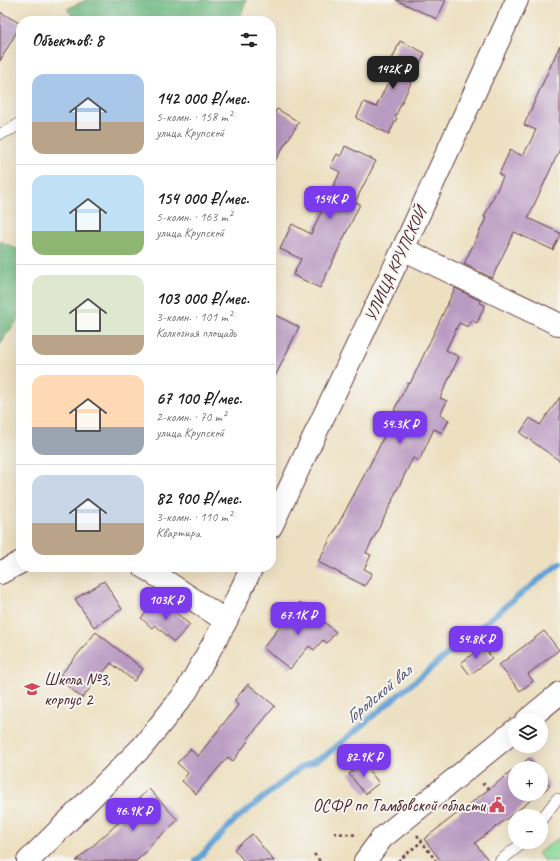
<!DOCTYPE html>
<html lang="ru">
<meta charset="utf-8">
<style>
body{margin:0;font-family:Caveat,sans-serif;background:#f2f2f2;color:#222;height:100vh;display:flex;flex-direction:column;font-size:15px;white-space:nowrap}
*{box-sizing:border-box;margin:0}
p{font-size:13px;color:#767676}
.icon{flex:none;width:22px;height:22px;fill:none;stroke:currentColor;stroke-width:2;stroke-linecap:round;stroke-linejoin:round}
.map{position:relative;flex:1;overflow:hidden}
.panel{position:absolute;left:16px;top:16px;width:260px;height:556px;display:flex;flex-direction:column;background:#fff;border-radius:16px;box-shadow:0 4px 16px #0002}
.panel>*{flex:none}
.buttons{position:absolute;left:508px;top:713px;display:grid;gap:8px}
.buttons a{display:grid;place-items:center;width:40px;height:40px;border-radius:50%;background:#fff;box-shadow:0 4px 16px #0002;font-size:20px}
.price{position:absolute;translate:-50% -34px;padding:0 9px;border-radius:8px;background:#7c3aed;color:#fff;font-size:13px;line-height:26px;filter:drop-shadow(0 1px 2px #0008)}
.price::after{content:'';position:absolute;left:50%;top:24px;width:12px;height:9px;margin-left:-6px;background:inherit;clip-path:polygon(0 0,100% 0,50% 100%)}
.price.selected{background:#222;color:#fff}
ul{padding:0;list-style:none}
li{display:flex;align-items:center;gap:12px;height:100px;padding:0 16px}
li+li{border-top:1px solid #e0e0e0}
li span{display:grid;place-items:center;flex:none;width:112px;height:80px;border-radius:12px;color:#555}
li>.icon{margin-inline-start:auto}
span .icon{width:48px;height:48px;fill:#fffc;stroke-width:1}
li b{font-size:17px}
h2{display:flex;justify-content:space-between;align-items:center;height:48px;padding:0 16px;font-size:17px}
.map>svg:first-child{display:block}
</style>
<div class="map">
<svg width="560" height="861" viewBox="0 0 560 861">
<rect width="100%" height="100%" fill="#f6f6f2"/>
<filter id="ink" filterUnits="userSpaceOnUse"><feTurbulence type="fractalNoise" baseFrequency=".025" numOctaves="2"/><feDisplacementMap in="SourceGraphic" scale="8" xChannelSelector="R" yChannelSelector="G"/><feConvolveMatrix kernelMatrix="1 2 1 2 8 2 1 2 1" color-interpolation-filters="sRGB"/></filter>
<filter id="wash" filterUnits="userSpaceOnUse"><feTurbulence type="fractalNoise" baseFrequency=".012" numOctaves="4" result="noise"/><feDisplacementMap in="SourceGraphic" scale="16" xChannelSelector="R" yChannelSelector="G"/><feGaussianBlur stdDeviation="0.9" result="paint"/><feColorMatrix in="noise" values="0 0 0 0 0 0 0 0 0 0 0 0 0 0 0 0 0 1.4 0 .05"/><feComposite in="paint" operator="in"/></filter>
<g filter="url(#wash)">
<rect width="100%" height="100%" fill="#ede0c1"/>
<!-- green -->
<polygon fill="#8ada9a" stroke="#6a7c62" points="560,837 560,861 544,861 538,853"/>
<!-- forest -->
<g fill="#6fba82" stroke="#5c6c56">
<polygon points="86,0 247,0 238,21 77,21 67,9"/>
<polygon points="0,241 21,251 21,316 5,336 1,344 0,344"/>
</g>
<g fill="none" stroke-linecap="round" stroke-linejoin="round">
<!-- stream -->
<polyline stroke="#61a1d4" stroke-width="6" points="196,861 235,820 300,768 326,755 503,608 560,563"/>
</g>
<g id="blocks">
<!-- building -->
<g fill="#b99ac1">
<polygon points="396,0 446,0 437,19"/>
<polygon points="0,12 21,24 0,61"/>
<polygon points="400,41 425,53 395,117 397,118 389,134 356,118 364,102 376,107 397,64 391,62"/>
<polygon points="560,45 560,149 528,218 560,233 560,235 553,250 514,232 492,278 464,264 486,218 484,217 503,177 499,174 510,150 523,156 536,130 524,125"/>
<polygon points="277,109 299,122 271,167 271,119"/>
<polygon points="345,146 376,161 355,202 360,204 320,288 293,275 301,259 280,249 292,224 311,234 340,172 330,167 337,154 341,156"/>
<polygon points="455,288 481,301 480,303 485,305 477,323 472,320 468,327 459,323 446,350 459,357 440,398 447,401 440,415 449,420 442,433 434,429 419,461 413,458 392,500 393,500 366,553 371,555 364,569 372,573 365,586 318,562 376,453 396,411 394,410 408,383 410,384"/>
<polygon points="271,313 299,327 271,385"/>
<polygon points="560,397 560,461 520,433 530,418 540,425"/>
<polygon points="104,581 122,609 94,627 75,599"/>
<polygon points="163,601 190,625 174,642 155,625 152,628 141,618 155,603 158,606"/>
<polygon points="300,602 336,632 327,643 323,640 314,650 309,646 290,669 263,648"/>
<polygon points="544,631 559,650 528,674 533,681 520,691 499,665"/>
<polygon points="96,632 143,669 134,681 111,663 82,698 58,678"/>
<polygon points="483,646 492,658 470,675 461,663"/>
<polygon points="248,684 275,706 247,740 248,741 233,761 228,757 196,794 182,781 188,773 177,763 190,749 198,756 238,705 234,701"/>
<polygon points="529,758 537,768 517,768"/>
<polygon points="363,763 379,783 365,794 349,774"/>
<polygon points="515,769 515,794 539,794 475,843 489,861 441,861 424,839"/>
<polygon points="541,773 550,786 541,793"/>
<polygon points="149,789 178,820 148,847 149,849 136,861 76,861 137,806 134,803"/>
<polygon points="252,834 274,861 244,861 234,849"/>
</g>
</g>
</g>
<g filter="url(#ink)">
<use href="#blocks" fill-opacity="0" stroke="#623c42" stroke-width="1"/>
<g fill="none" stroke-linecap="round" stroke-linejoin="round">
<defs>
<g id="lane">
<polyline points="0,134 12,129 21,122"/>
<polyline points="541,820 557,799"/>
<polyline points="500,861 524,842"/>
</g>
<g id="street">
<polyline points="403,249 560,325"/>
<polyline points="271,527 403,249 517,0"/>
<polyline points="144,567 226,621"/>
<polyline points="0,573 21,562"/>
<polyline points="527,720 560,693"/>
<polyline points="28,861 143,746 186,692 226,621 252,567"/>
<polyline points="365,861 382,838 515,730"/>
</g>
</defs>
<!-- lane casing -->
<use href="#lane" stroke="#623c42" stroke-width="12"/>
<!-- street casing -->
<use href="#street" stroke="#623c42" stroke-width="24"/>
<!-- path -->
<g stroke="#623c42" stroke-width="2.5" stroke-dasharray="3 3" stroke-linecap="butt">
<polyline points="482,785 484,784 489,789"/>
<polyline points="334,833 358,835"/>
<polyline points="417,835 436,861"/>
<polyline points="314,854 320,861"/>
<polyline points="398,861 421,842"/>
</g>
<!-- lane -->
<use href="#lane" stroke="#fff" stroke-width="11"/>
<!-- street -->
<use href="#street" stroke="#fff" stroke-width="22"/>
</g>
</g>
<!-- icons -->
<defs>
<symbol id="school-bare" viewBox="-9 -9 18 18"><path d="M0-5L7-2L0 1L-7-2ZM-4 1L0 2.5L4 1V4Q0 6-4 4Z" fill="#d1495b" stroke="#f6f6f2" stroke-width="2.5" paint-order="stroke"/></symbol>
<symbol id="civic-bare" viewBox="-9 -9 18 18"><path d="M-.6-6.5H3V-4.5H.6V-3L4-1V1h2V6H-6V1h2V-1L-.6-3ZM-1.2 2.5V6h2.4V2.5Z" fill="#d1495b" stroke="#f6f6f2" stroke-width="2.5" paint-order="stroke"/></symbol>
</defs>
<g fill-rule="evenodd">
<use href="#school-bare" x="21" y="678" width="22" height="22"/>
<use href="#civic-bare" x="486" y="794" width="22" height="22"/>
</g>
<g text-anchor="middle" stroke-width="4" stroke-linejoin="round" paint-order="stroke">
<!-- street labels -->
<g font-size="17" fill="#4a1f2b" stroke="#f6f6f2">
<text transform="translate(395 264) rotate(-65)" y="6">УЛИЦА КРУПСКОЙ</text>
</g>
<!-- poi labels -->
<g font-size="17" fill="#4a1f2b" stroke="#f6f6f2" text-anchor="start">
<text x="44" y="685">Школа №3,<tspan x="44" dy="20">корпус 2</tspan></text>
<text x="485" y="811" text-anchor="end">ОСФР по Тамбовской области</text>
</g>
<!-- water labels -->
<g font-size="18" font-style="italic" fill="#53536f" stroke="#f6f6f2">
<text transform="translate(378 694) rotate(-40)" y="6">Городской вал</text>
</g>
</g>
</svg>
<div class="buttons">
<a><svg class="icon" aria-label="layers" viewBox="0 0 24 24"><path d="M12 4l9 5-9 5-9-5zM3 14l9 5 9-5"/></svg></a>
<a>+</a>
<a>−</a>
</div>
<b class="price selected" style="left:393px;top:90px">142K ₽</b>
<b class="price" style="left:330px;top:220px">154K ₽</b>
<b class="price" style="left:400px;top:445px">54.3K ₽</b>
<b class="price" style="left:166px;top:621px">103K ₽</b>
<b class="price" style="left:298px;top:636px">67.1K ₽</b>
<b class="price" style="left:476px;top:660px">54.8K ₽</b>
<b class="price" style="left:364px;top:778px">82.9K ₽</b>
<b class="price" style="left:133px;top:832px">46.9K ₽</b>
<section class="panel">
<h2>Объектов: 8<svg class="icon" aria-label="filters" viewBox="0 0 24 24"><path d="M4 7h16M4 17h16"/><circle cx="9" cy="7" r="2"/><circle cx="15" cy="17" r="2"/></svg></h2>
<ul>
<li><span style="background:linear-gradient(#a9c7e8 60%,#b9a48a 0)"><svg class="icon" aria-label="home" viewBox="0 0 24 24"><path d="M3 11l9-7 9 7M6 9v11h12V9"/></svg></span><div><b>142 000 ₽/мес.</b><p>5-комн. · 158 m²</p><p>улица Крупской</p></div></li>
<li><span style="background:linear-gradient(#bfe0f5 70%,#8fb573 0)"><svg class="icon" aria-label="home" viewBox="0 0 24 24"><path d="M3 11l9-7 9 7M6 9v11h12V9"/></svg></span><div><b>154 000 ₽/мес.</b><p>5-комн. · 163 m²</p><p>улица Крупской</p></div></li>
<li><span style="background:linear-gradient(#dfe7d0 75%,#b9a48a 0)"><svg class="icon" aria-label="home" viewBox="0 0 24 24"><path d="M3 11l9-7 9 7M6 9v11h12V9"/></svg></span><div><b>103 000 ₽/мес.</b><p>3-комн. · 101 m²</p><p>Колхозная площадь</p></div></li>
<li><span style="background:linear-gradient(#ffd9b3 65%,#9aa5b1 0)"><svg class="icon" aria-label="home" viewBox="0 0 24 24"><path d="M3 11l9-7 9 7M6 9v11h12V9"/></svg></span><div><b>67 100 ₽/мес.</b><p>2-комн. · 70 m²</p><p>улица Крупской</p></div></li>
<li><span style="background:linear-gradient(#c9d6e8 60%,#b9a48a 0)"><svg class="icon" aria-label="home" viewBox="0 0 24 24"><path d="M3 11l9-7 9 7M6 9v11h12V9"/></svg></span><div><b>82 900 ₽/мес.</b><p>3-комн. · 110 m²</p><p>Квартира</p></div></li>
</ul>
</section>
</div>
